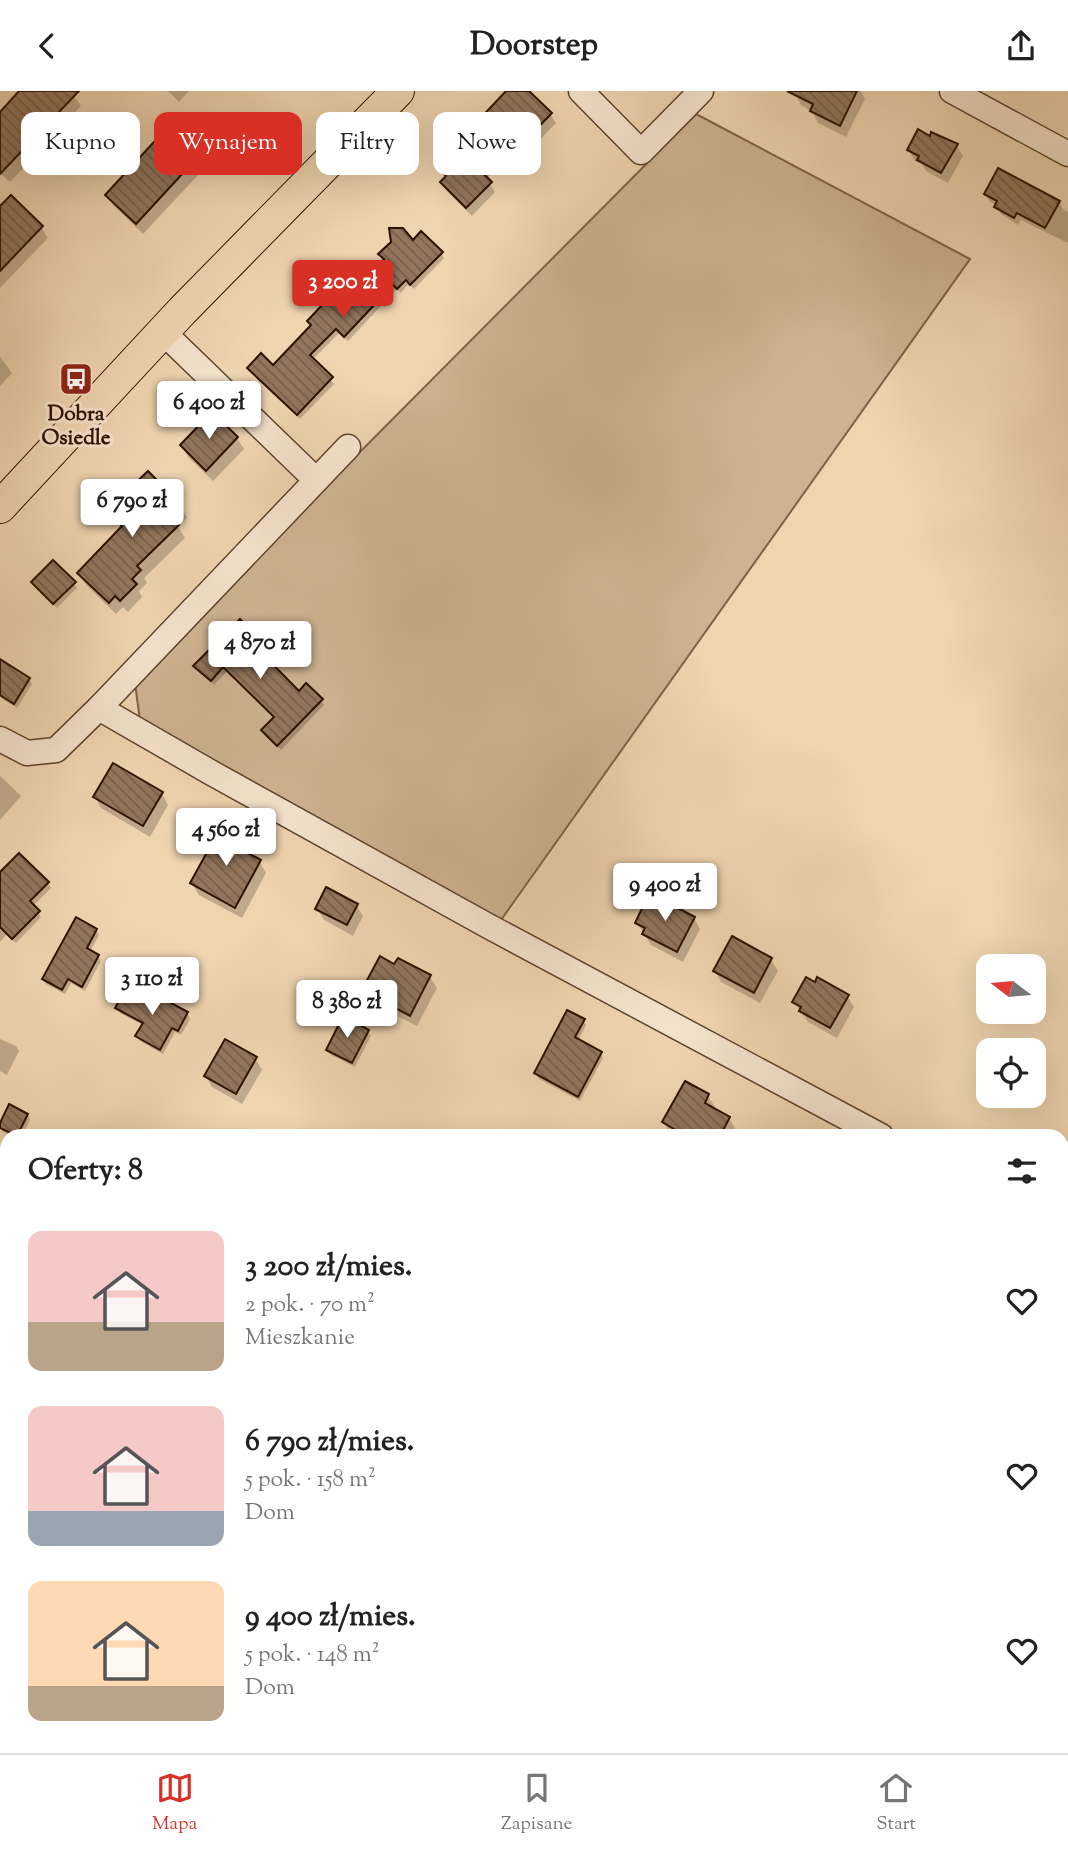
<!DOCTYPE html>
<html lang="pl">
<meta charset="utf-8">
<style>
body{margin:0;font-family:"Sorts Mill Goudy",serif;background:#f6f6f6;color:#222;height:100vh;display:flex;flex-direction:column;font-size:26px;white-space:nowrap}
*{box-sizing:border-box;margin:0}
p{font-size:23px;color:#767676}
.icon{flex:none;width:38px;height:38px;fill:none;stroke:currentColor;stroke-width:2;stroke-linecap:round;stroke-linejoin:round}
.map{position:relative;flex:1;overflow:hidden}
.sheet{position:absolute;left:0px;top:1038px;width:1069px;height:625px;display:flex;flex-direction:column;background:#fff;border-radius:21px 21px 0 0;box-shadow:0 7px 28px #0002}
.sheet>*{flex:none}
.banner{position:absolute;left:21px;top:21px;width:700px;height:63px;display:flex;gap:14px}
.needle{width:46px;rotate:286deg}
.tools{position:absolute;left:976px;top:863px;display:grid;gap:14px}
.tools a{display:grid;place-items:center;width:70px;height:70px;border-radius:14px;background:#fff;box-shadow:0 7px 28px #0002;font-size:35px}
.price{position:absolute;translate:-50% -60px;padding:0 16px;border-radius:7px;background:#fff;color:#222;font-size:23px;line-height:46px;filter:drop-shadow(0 2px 4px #0008)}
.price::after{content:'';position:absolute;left:50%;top:42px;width:21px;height:16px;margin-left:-10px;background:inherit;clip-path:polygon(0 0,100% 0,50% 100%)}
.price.current{background:#d93025;color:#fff}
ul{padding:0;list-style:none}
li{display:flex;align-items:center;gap:21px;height:175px;padding:0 28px}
li span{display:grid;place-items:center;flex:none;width:196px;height:140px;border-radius:14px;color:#555}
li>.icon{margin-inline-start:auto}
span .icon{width:84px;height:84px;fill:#fffc;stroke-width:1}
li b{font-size:30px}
h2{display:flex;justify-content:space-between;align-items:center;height:84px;padding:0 28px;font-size:30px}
.pill{padding:0 24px;border-radius:14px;background:#fff;box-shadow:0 7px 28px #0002;font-size:24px;line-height:63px}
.pill.current{background:#d93025;color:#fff}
header{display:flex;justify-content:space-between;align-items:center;height:91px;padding:0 28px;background:#fff;font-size:32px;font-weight:800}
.tabs{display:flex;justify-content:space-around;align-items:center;height:98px;border-top:2px solid #e0e0e0;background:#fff;font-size:19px;color:#767676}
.tabs a{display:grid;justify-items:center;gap:4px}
.tabs .current{color:#d93025}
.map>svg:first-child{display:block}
</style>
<header><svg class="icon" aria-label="back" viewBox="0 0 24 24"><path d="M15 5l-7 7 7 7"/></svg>Doorstep<svg class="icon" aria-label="share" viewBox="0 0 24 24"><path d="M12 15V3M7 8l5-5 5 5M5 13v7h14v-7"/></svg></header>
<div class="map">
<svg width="1068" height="1662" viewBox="0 0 1068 1662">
<defs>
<pattern id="building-back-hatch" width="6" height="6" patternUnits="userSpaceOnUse" patternTransform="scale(1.75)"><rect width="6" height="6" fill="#92765c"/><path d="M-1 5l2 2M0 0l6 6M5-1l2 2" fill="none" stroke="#785f4a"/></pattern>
</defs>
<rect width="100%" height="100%" fill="#efd4b0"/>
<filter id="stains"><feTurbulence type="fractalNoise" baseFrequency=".00286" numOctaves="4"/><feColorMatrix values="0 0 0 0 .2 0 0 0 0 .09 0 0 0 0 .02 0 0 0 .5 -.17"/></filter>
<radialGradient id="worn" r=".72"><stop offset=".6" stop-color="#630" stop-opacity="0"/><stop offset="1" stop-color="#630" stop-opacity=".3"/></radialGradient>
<!-- pitch -->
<polygon fill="#ceb392" stroke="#7e6249" stroke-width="2" points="696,23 970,168 501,829 140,629 135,593 345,376"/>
<!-- shadow -->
<g fill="#0003">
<polygon points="22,0 70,0 81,15 10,91 0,82 0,23"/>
<polygon points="168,0 189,0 179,11"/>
<polygon points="509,0 527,0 550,23 556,32 529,60 520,52 486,88 495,101 472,125 447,100 442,91 446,86 443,80 458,74 485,47 476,34"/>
<polygon points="796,0 861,0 865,8 846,46 818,32 812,20 801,14 795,3"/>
<polygon points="177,29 207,57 213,68 143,143 114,115 107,104"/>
<polygon points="931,47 956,54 963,65 948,92 926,80 922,73 915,70 909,59"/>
<polygon points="986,103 1059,111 1063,118 1068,121 1068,152 1021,129 1018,134 1001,123 997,114 990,111"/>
<polygon points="0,118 41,136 48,147 0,197"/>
<polygon points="412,151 441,162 444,167 414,198 409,193 401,202 397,198 348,250 339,242 312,269 334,293 300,328 250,277 273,276 352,204 383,169 381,164"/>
<polygon points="0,266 12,282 0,295"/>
<polygon points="237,347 244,358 213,390 188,366 182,355"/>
<polygon points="130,400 180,415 187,427 178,436 185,447 144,487 147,492 139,500 142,506 128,521 123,516 116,523 86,494 79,482 122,438 115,426 134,407"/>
<polygon points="74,492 77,497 57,517 36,496"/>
<polygon points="255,544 258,549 252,555 299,602 321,609 324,614 281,659 263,640 275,627 227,580 214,594 196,575"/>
<polygon points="0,570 29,588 32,593 17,617 0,606"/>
<polygon points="0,685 21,705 0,729"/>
<polygon points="162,703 168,714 150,746 101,717 95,706"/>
<polygon points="239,742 246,754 242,761 259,770 266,782 242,827 199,804 192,792"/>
<polygon points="0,784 48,792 51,797 33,815 41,826 16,852 7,843 0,851"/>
<polygon points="356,814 363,825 353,845 324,829 317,818"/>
<polygon points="659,815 694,827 700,838 683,871 651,854 637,832"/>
<polygon points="96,839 99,844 90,861 98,865 101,870 85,900 71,892 65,903 46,893 44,888"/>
<polygon points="398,869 430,886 437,897 417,935 386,919 380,906 374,903 368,891 395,876"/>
<polygon points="771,869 778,880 760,912 721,891 715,880"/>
<polygon points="847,905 854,916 837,947 808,931 794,911"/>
<polygon points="155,914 187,922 190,928 181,944 175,941 163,963 140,950 137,945 143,934 120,922 117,917"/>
<polygon points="583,929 586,934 578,950 600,962 603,967 580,1010 539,988 536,982"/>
<polygon points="368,940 371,945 355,976 331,964 328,959"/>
<polygon points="0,948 16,955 19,960 7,984 0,980"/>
<polygon points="255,967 262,979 242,1013 212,996 206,985"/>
<polygon points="708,1005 715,1016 713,1019 729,1027 736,1039 732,1045 674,1045 670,1043 664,1031"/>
<polygon points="27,1024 30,1029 22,1045 11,1045 3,1041 0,1036"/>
<polygon points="0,1313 7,1316 7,1379 0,1374"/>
<polygon points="1062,1435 1068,1438 1068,1479 1062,1476"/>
<polygon points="1062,1597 1068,1603 1068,1618 1062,1628"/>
<polygon points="466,1656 505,1656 509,1662 463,1662"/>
<polygon points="513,1656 573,1656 569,1662 513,1662"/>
<polygon points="791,1656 857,1656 864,1659 866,1656 872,1659 893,1662 802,1662"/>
</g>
<!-- building -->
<g fill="url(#building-back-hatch)" stroke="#2e1100" stroke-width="2">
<polygon points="19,0 79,0 0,83 0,21"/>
<polygon points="506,0 529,0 552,22 523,52 514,44 480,79 492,91 466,117 440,91 446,85 441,80 453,67 458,72 485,44 474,34"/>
<polygon points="787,0 857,0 840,35 810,20 813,13"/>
<polygon points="177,26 208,55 136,133 105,104"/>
<polygon points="918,38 930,45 931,41 958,53 941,82 917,69 919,65 907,59"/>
<polygon points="998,77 1060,110 1045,137 1017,122 1014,127 994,116 997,110 984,103"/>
<polygon points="11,104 43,135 0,180 0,115"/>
<polygon points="389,137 403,137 413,149 421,140 443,161 410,194 406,189 397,198 393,194 344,246 336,238 310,264 333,286 297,324 247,277 261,262 273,274 311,234 307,230 343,192 352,201 384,168 378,163 391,151"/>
<polygon points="212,321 238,346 206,380 180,354"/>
<polygon points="148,380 181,414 170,425 179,434 137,475 141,479 132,488 137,493 120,510 115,505 109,512 77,482 122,435 112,426 133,406 127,400"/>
<polygon points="53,469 76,491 53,513 31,491"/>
<polygon points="240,528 256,543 250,550 299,600 306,592 323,608 277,655 261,639 274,626 223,576 211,590 193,575"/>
<polygon points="0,568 30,587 14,613 0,604"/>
<polygon points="113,672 163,701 143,735 93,706"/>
<polygon points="223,732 241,741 233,754 261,769 235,817 190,792"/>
<polygon points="19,762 49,791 30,810 40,820 12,848 0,836 0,781"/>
<polygon points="326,796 358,813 347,834 315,818"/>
<polygon points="647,807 658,813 661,808 695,826 677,861 642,843 645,837 635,832"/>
<polygon points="76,826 97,838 87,857 99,864 82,896 68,888 62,899 42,888"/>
<polygon points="732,845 772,867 754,902 713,880"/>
<polygon points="380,865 394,873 398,867 431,884 410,925 377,907 381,899 366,891"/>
<polygon points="806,886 815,891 817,886 849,904 830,937 799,920 801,916 792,911"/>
<polygon points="127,896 155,911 158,905 188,921 178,940 172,937 160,959 135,945 143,932 115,917"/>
<polygon points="567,919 585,928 575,946 602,961 578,1006 534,982"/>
<polygon points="343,925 369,939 352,972 326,959"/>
<polygon points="225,948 257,966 236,1003 204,985"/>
<polygon points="685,990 709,1003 705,1012 730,1026 720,1045 686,1045 662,1031"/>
<polygon points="9,1013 28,1023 17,1045 0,1037 0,1032"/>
</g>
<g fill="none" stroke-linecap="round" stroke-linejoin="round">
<defs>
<g id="minor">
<polyline points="581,0 641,61 701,0"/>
<polyline points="952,0 1068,63"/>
<polyline points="163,241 316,389"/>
<polyline points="99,617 348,356"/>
<polyline points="0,648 27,662 56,659 99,617 210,681 490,836 881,1045"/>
<polyline points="0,1265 7,1269"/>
<polyline points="702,1656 712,1662"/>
</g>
<polyline id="major" points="0,416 182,220 398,0"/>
</defs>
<!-- minor casing -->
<use href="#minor" stroke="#5e422c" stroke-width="27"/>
<!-- major casing -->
<use href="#major" stroke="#2e1100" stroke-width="34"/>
<!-- minor -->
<use href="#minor" stroke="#f5e3cc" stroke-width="24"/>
<!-- major -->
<use href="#major" stroke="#efd4b0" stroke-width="32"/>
</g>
<!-- icons -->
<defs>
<symbol id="bus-square" viewBox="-11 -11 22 22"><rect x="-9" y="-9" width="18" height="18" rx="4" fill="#8f2418" stroke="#f5e3cc"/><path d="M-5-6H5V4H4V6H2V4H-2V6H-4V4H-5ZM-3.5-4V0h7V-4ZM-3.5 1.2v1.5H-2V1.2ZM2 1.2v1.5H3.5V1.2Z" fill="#fff"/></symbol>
</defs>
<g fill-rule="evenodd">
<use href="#bus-square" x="57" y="269" width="38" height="38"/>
</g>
<g text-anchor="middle" stroke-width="6" stroke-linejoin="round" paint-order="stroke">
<!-- poi labels -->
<g font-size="21" font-weight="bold" fill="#2e1100" stroke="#f5e3cc">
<text x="76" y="329">Dobra<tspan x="76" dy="24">Osiedle</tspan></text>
</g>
</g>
<rect width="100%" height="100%" filter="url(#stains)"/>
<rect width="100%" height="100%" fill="url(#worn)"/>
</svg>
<div class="tools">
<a><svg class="needle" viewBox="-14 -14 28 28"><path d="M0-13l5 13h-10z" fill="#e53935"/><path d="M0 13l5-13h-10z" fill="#767676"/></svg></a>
<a><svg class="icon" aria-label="locate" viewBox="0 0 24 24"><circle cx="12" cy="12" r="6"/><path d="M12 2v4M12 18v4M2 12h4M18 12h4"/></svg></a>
</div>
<b class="price current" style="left:343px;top:229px">3 200 zł</b>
<b class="price" style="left:209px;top:350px">6 400 zł</b>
<b class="price" style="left:132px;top:448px">6 790 zł</b>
<b class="price" style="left:260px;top:590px">4 870 zł</b>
<b class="price" style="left:226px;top:777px">4 560 zł</b>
<b class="price" style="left:665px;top:832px">9 400 zł</b>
<b class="price" style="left:152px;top:926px">3 110 zł</b>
<b class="price" style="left:347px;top:949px">8 380 zł</b>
<div class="banner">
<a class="pill">Kupno</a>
<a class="pill current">Wynajem</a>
<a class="pill">Filtry</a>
<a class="pill">Nowe</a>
</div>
<section class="sheet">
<h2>Oferty: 8<svg class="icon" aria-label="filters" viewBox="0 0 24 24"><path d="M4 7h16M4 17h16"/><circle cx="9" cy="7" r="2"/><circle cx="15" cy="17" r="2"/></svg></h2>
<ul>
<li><span style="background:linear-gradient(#f6c9c9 65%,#b9a48a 0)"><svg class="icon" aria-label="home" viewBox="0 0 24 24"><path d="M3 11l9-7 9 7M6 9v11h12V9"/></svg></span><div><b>3 200 zł/mies.</b><p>2 pok. · 70 m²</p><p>Mieszkanie</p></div><svg class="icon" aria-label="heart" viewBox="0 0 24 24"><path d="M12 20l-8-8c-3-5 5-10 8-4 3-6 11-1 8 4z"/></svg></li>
<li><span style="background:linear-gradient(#f6c9c9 75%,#9aa5b1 0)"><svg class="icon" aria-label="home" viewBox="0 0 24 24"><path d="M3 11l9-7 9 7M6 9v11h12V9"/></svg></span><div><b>6 790 zł/mies.</b><p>5 pok. · 158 m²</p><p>Dom</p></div><svg class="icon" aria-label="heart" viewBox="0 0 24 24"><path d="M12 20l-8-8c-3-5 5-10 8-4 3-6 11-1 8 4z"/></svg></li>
<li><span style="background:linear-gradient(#ffd9b3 75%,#b9a48a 0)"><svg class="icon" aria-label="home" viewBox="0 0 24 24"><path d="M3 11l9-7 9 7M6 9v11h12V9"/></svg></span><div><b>9 400 zł/mies.</b><p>5 pok. · 148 m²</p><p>Dom</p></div><svg class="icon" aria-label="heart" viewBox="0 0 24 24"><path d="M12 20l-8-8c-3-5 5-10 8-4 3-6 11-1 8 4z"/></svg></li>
</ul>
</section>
</div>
<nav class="tabs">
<a class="current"><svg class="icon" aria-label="map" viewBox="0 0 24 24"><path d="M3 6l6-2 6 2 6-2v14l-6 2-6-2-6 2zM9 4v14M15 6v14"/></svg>Mapa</a>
<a><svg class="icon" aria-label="saved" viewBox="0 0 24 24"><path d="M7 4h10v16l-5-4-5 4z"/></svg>Zapisane</a>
<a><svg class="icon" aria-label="home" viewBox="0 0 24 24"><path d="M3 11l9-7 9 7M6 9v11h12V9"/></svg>Start</a>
</nav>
